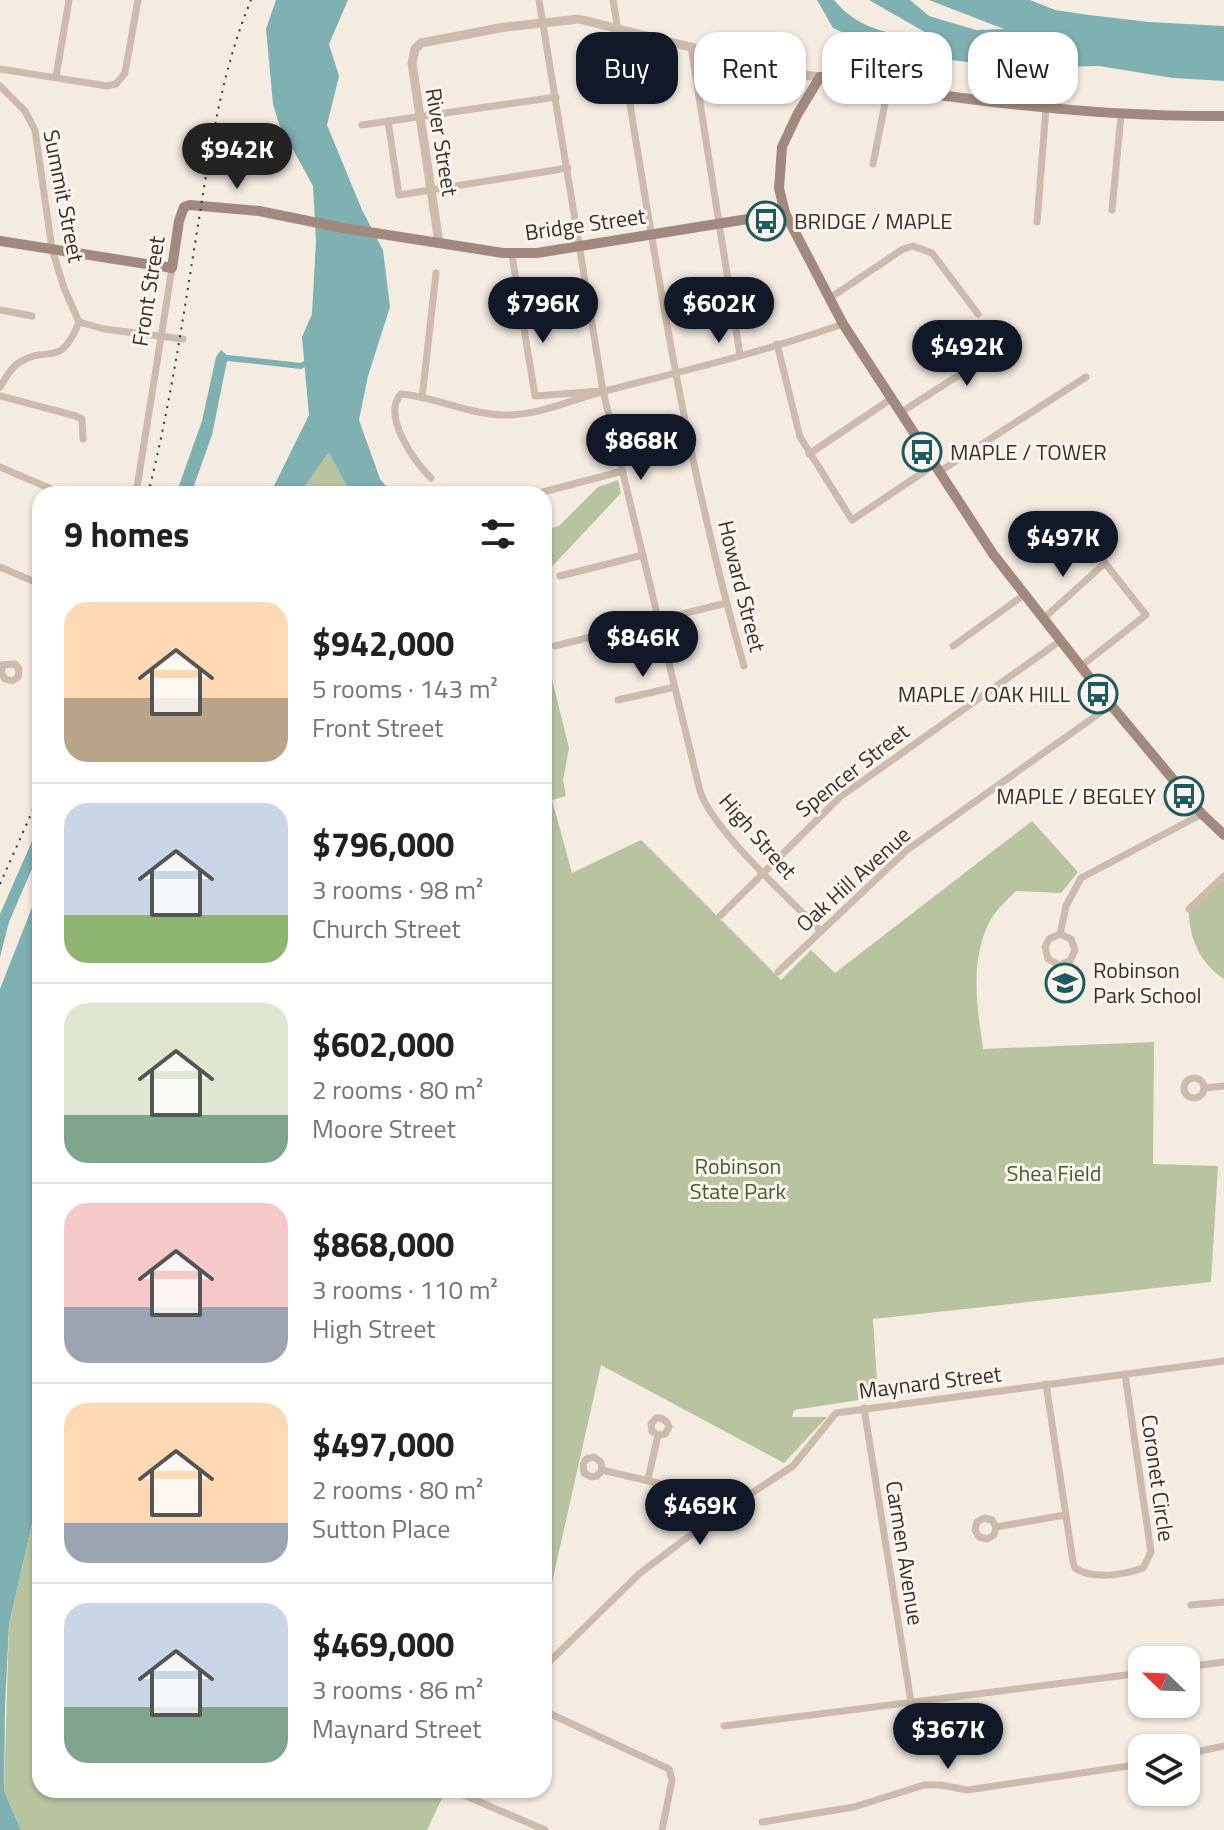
<!DOCTYPE html>
<meta charset="utf-8">
<style>
body{margin:0;font-family:"Titillium Web",sans-serif;background:#f6f6f6;color:#202124;height:100vh;display:flex;flex-direction:column;font-size:30px;white-space:nowrap}
*{box-sizing:border-box;margin:0}
p{font-size:26px;color:#757577}
.icon{flex:none;width:44px;height:44px;fill:none;stroke:currentColor;stroke-width:2;stroke-linecap:round;stroke-linejoin:round}
.map{position:relative;flex:1;overflow:hidden}
.side{position:absolute;left:32px;top:486px;width:520px;height:1312px;display:flex;flex-direction:column;background:#fff;border-radius:24px;box-shadow:0 2px 6px #0004}
.side>*{flex:none}
.guide{position:absolute;left:576px;top:32px;width:528px;height:72px;display:flex;gap:16px}
.needle{width:52px;rotate:293deg}
.fabs{position:absolute;left:1128px;top:1646px;display:grid;gap:16px}
.fabs a{display:grid;place-items:center;width:72px;height:72px;border-radius:16px;background:#fff;box-shadow:0 2px 6px #0004;font-size:40px}
.price{position:absolute;translate:-50% -68px;padding:0 18px;border-radius:28px;background:#111827;color:#fff;font-size:26px;line-height:52px;filter:drop-shadow(0 2px 4px #0008)}
.price::after{content:'';position:absolute;left:50%;top:48px;width:24px;height:18px;margin-left:-12px;background:inherit;clip-path:polygon(0 0,100% 0,50% 100%)}
.price.selected{background:#222;color:#fff}
ul{padding:0;list-style:none}
li{display:flex;align-items:center;gap:24px;height:200px;padding:0 32px}
li+li{border-top:2px solid #e0e0e0}
li span{display:grid;place-items:center;flex:none;width:224px;height:160px;border-radius:24px;color:#555}
li>.icon{margin-inline-start:auto}
span .icon{width:96px;height:96px;fill:#fffc;stroke-width:1}
li b{font-size:34px}
h2{display:flex;justify-content:space-between;align-items:center;height:96px;padding:0 32px;font-size:34px}
.tag{padding:0 28px;border-radius:24px;background:#fff;box-shadow:0 2px 6px #0004;font-size:28px;line-height:72px}
.tag.selected{background:#111827;color:#fff}
.map>svg:first-child{display:block}
</style>
<div class="map">
<svg width="1224" height="1830" viewBox="0 0 1224 1830">
<rect width="100%" height="100%" fill="#f4ebe1"/>
<!-- green -->
<g fill="#b8c4a0">
<polygon points="329,451 351,494 299,494"/>
<polygon points="618,480 621,493 547,572 544,581 544,530 559,526 598,487"/>
<path d="M 544,647 L 569,748 L 563,780 L 566,796 L 552,800 L 572,873 L 641,840 L 781,980 L 811,950 L 835,973 L 1032,821 L 1078,872 L 1061,893 L 1016,891 C 1008,899 997,909 991,919 C 969,959 977,1006 983,1049 L 1154,1042 L 1153,1164 L 1218,1166 L 1211,1282 L 873,1319 L 878,1397 L 794,1410 L 792,1417 L 827,1417 L 784,1463 L 601,1365 L 544,1618 Z"/>
<path d="M 1224,879 L 1224,979 C 1200,964 1188,936 1189,909 Z"/>
<polygon points="40,1489 40,1790 433,1790 444,1794 427,1830 21,1830 4,1791 9,1624"/>
</g>
<!-- water -->
<g fill="#7fb0b2">
<polygon points="276,0 348,0 329,44 339,76 327,125 362,210 383,250 390,307 368,376 359,420 380,479 393,494 351,494 329,452 299,494 270,494 309,415 302,337 312,314 316,241 313,186 279,124 273,104 266,29"/>
<path d="M 817,0 L 834,0 C 857,29 895,38 930,35 L 869,0 L 910,0 L 929,16 L 976,30 L 1004,29 L 929,0 L 1030,0 L 1055,10 L 1089,15 L 1149,22 L 1224,26 L 1224,81 L 1173,78 L 1099,66 L 1018,68 L 884,52 L 833,28 Z"/>
<polygon points="221,350 228,356 212,435 191,494 176,494 202,421 216,357"/>
<polygon points="40,823 40,850 9,922 0,957 0,914"/>
<polygon points="40,887 40,1489 9,1624 5,1706 4,1791 21,1830 0,1830 0,989"/>
</g>
<g fill="none" stroke-linecap="round" stroke-linejoin="round">
<!-- canal -->
<polyline stroke="#7fb0b2" stroke-width="6" points="222,360 228,358 301,366 308,362"/>
<!-- minor -->
<g stroke="#cdbbac" stroke-width="7">
<path d="M 539,0 L 603,391 L 700,791 C 713,831 790,899 821,931"/>
<path d="M 613,0 C 650,223 681,448 744,666"/>
<polyline points="691,46 740,355"/>
<polyline points="0,69 107,86 116,84 125,73 138,0"/>
<polyline points="56,77 69,0"/>
<polyline points="0,86 25,111 35,130 52,249 64,288 79,322"/>
<polyline points="388,121 399,195 568,168"/>
<polyline points="362,125 556,97"/>
<polyline points="873,164 888,88"/>
<polyline points="1112,210 1121,115"/>
<polyline points="1037,222 1046,108"/>
<polyline points="512,255 535,396 601,391"/>
<polyline points="830,298 903,249 913,246 932,253 978,314"/>
<polyline points="0,310 32,316"/>
<polyline points="79,322 104,329 183,339"/>
<polyline points="777,344 800,437 852,520 934,465"/>
<path d="M 0,387 C 6,378 10,368 20,362 C 49,344 60,370 79,322"/>
<polyline points="0,396 76,416 82,419 83,439"/>
<polyline points="422,398 436,273"/>
<polyline points="900,413 1018,337"/>
<polyline points="618,452 687,438"/>
<polyline points="809,454 891,399"/>
<polyline points="0,467 56,491"/>
<polyline points="939,472 1086,377"/>
<path d="M 431,478 C 415,462 381,416 401,394 C 437,397 472,416 508,415 C 544,414 575,398 609,390 C 687,370 767,351 843,324"/>
<polyline points="136,494 172,268"/>
<polyline points="535,494 623,471"/>
<polyline points="0,567 40,584"/>
<polyline points="560,576 643,555"/>
<polyline points="1043,619 1105,563 1146,615 1080,667"/>
<polyline points="555,646 726,603"/>
<polyline points="953,646 1024,595"/>
<polyline points="0,665 15,664 19,669 18,677 12,681 5,679 1,673 3,666"/>
<polyline points="618,700 675,687"/>
<polyline points="1189,909 1224,876"/>
<polyline points="720,916 840,797 1060,641"/>
<polyline points="1060,934 1071,939 1075,950 1070,961 1059,965 1048,959 1045,947 1049,939 1060,934 1066,906 1081,878 1202,814"/>
<polyline points="778,972 907,850 1111,705"/>
<circle cx="1194" cy="1088" r="10"/>
<polyline points="1204,1088 1224,1086"/>
<path d="M 1046,1384 L 1073,1562 L 1075,1568 C 1093,1580 1123,1575 1143,1568 L 1151,1552 L 1125,1374"/>
<polyline points="864,1408 911,1702"/>
<polyline points="602,1470 597,1476 591,1477 584,1473 583,1465 586,1459 594,1457 601,1462 602,1470 683,1489 709,1521"/>
<polyline points="648,1479 658,1435 652,1431 651,1424 656,1418 661,1418 667,1422 669,1427 665,1434 658,1435"/>
<polyline points="996,1527 994,1535 987,1539 979,1537 975,1530 977,1522 984,1518 992,1520 996,1527 1065,1515"/>
<polyline points="1191,1605 1224,1602"/>
<polyline points="544,1667 639,1574 709,1521 793,1466 836,1413 1224,1361"/>
<polyline points="1186,1667 1224,1662"/>
<polyline points="544,1711 669,1769 672,1780 662,1830"/>
<polyline points="724,1726 1142,1673"/>
<polyline points="1186,1754 1224,1746"/>
<polyline points="452,1790 545,1830"/>
<polyline points="762,1822 854,1807 924,1785 941,1785 967,1790 1142,1764"/>
</g>
<!-- tertiary -->
<polyline stroke="#cdbbac" stroke-width="9" points="439,243 412,63 415,49 421,43 505,27 579,19 797,74 820,77"/>
<!-- secondary -->
<g stroke="#a18a7d" stroke-width="10">
<path d="M 1224,116 C 1088,117 955,99 820,77 L 797,115 L 782,147 L 779,188 L 785,213 L 843,324 L 993,554 L 1111,705 L 1202,814 L 1224,835"/>
<polyline points="0,241 172,268 179,221 184,207 190,205 259,211 343,228 503,253 537,253 785,213"/>
</g>
<!-- rail -->
<g stroke="#3b302b" stroke-width="2" stroke-dasharray="2 6" stroke-linecap="butt">
<path d="M 148,494 C 171,403 184,311 199,219 C 211,144 222,70 251,0"/>
<polyline points="0,884 40,794"/>
</g>
</g>
<!-- icons -->
<defs>
<symbol id="bus-ring" viewBox="-11 -11 22 22"><circle r="9.5" fill="#fbf5ee" stroke="#1f5a5e" stroke-width="1.5"/><path d="M-5-6H5V4H4V6H2V4H-2V6H-4V4H-5ZM-3.5-4V0h7V-4ZM-3.5 1.2v1.5H-2V1.2ZM2 1.2v1.5H3.5V1.2Z" fill="#1f5a5e"/></symbol>
<symbol id="school-ring" viewBox="-11 -11 22 22"><circle r="9.5" fill="#fbf5ee" stroke="#1f5a5e" stroke-width="1.5"/><path d="M0-5L7-2L0 1L-7-2ZM-4 1L0 2.5L4 1V4Q0 6-4 4Z" fill="#1f5a5e"/></symbol>
</defs>
<g fill-rule="evenodd">
<use href="#bus-ring" x="744" y="199" width="44" height="44"/>
<use href="#bus-ring" x="900" y="430" width="44" height="44"/>
<use href="#bus-ring" x="1076" y="672" width="44" height="44"/>
<use href="#bus-ring" x="1162" y="774" width="44" height="44"/>
<use href="#school-ring" x="1043" y="961" width="44" height="44"/>
</g>
<g text-anchor="middle" stroke-width="6" stroke-linejoin="round" paint-order="stroke">
<!-- street labels -->
<g font-size="22" fill="#3b302b" stroke="#fbf5ee">
<text transform="translate(442 142) rotate(81)" y="8">River Street</text>
<text transform="translate(64 196) rotate(79)" y="8">Summit Street</text>
<text transform="translate(585 224) rotate(-8)" y="8">Bridge Street</text>
<text transform="translate(148 291) rotate(-81)" y="8">Front Street</text>
<text transform="translate(742 586) rotate(76)" y="8">Howard Street</text>
<text transform="translate(852 770) rotate(-38)" y="8">Spencer Street</text>
<text transform="translate(758 836) rotate(49)" y="8">High Street</text>
<text transform="translate(853 879) rotate(-42)" y="8">Oak Hill Avenue</text>
<text transform="translate(930 1382) rotate(-7)" y="8">Maynard Street</text>
<text transform="translate(1158 1478) rotate(82)" y="8">Coronet Circle</text>
<text transform="translate(905 1553) rotate(81)" y="8">Carmen Avenue</text>
</g>
<!-- poi labels -->
<g font-size="22" fill="#3b302b" stroke="#fbf5ee" text-anchor="start">
<text x="794" y="229">BRIDGE / MAPLE</text>
<text x="950" y="460">MAPLE / TOWER</text>
<text x="1070" y="702" text-anchor="end">MAPLE / OAK HILL</text>
<text x="1156" y="804" text-anchor="end">MAPLE / BEGLEY</text>
<text x="1093" y="978">Robinson<tspan x="1093" dy="25">Park School</tspan></text>
</g>
<!-- park labels -->
<g font-size="22" fill="#4a5a2e" stroke="#fbf5ee">
<text x="738" y="1174">Robinson<tspan x="738" dy="25">State Park</tspan></text>
<text x="1054" y="1181">Shea Field</text>
</g>
</g>
</svg>
<div class="fabs">
<a><svg class="needle" viewBox="-14 -14 28 28"><path d="M0-13l5 13h-10z" fill="#e53935"/><path d="M0 13l5-13h-10z" fill="#757577"/></svg></a>
<a><svg class="icon" aria-label="layers" viewBox="0 0 24 24"><path d="M12 4l9 5-9 5-9-5zM3 14l9 5 9-5"/></svg></a>
</div>
<b class="price selected" style="left:237px;top:191px">$942K</b>
<b class="price" style="left:543px;top:345px">$796K</b>
<b class="price" style="left:719px;top:345px">$602K</b>
<b class="price" style="left:967px;top:388px">$492K</b>
<b class="price" style="left:641px;top:482px">$868K</b>
<b class="price" style="left:1063px;top:579px">$497K</b>
<b class="price" style="left:643px;top:679px">$846K</b>
<b class="price" style="left:700px;top:1547px">$469K</b>
<b class="price" style="left:948px;top:1771px">$367K</b>
<div class="guide">
<a class="tag selected">Buy</a>
<a class="tag">Rent</a>
<a class="tag">Filters</a>
<a class="tag">New</a>
</div>
<section class="side">
<h2>9 homes<svg class="icon" aria-label="filters" viewBox="0 0 24 24"><path d="M4 7h16M4 17h16"/><circle cx="9" cy="7" r="2"/><circle cx="15" cy="17" r="2"/></svg></h2>
<ul>
<li><span style="background:linear-gradient(#ffd9b3 60%,#b9a48a 0)"><svg class="icon" aria-label="home" viewBox="0 0 24 24"><path d="M3 11l9-7 9 7M6 9v11h12V9"/></svg></span><div><b>$942,000</b><p>5 rooms · 143 m²</p><p>Front Street</p></div></li>
<li><span style="background:linear-gradient(#c9d6e8 70%,#8fb573 0)"><svg class="icon" aria-label="home" viewBox="0 0 24 24"><path d="M3 11l9-7 9 7M6 9v11h12V9"/></svg></span><div><b>$796,000</b><p>3 rooms · 98 m²</p><p>Church Street</p></div></li>
<li><span style="background:linear-gradient(#dfe7d0 70%,#7fa58c 0)"><svg class="icon" aria-label="home" viewBox="0 0 24 24"><path d="M3 11l9-7 9 7M6 9v11h12V9"/></svg></span><div><b>$602,000</b><p>2 rooms · 80 m²</p><p>Moore Street</p></div></li>
<li><span style="background:linear-gradient(#f6c9c9 65%,#9aa5b1 0)"><svg class="icon" aria-label="home" viewBox="0 0 24 24"><path d="M3 11l9-7 9 7M6 9v11h12V9"/></svg></span><div><b>$868,000</b><p>3 rooms · 110 m²</p><p>High Street</p></div></li>
<li><span style="background:linear-gradient(#ffd9b3 75%,#9aa5b1 0)"><svg class="icon" aria-label="home" viewBox="0 0 24 24"><path d="M3 11l9-7 9 7M6 9v11h12V9"/></svg></span><div><b>$497,000</b><p>2 rooms · 80 m²</p><p>Sutton Place</p></div></li>
<li><span style="background:linear-gradient(#c9d6e8 65%,#7fa58c 0)"><svg class="icon" aria-label="home" viewBox="0 0 24 24"><path d="M3 11l9-7 9 7M6 9v11h12V9"/></svg></span><div><b>$469,000</b><p>3 rooms · 86 m²</p><p>Maynard Street</p></div></li>
</ul>
</section>
</div>
